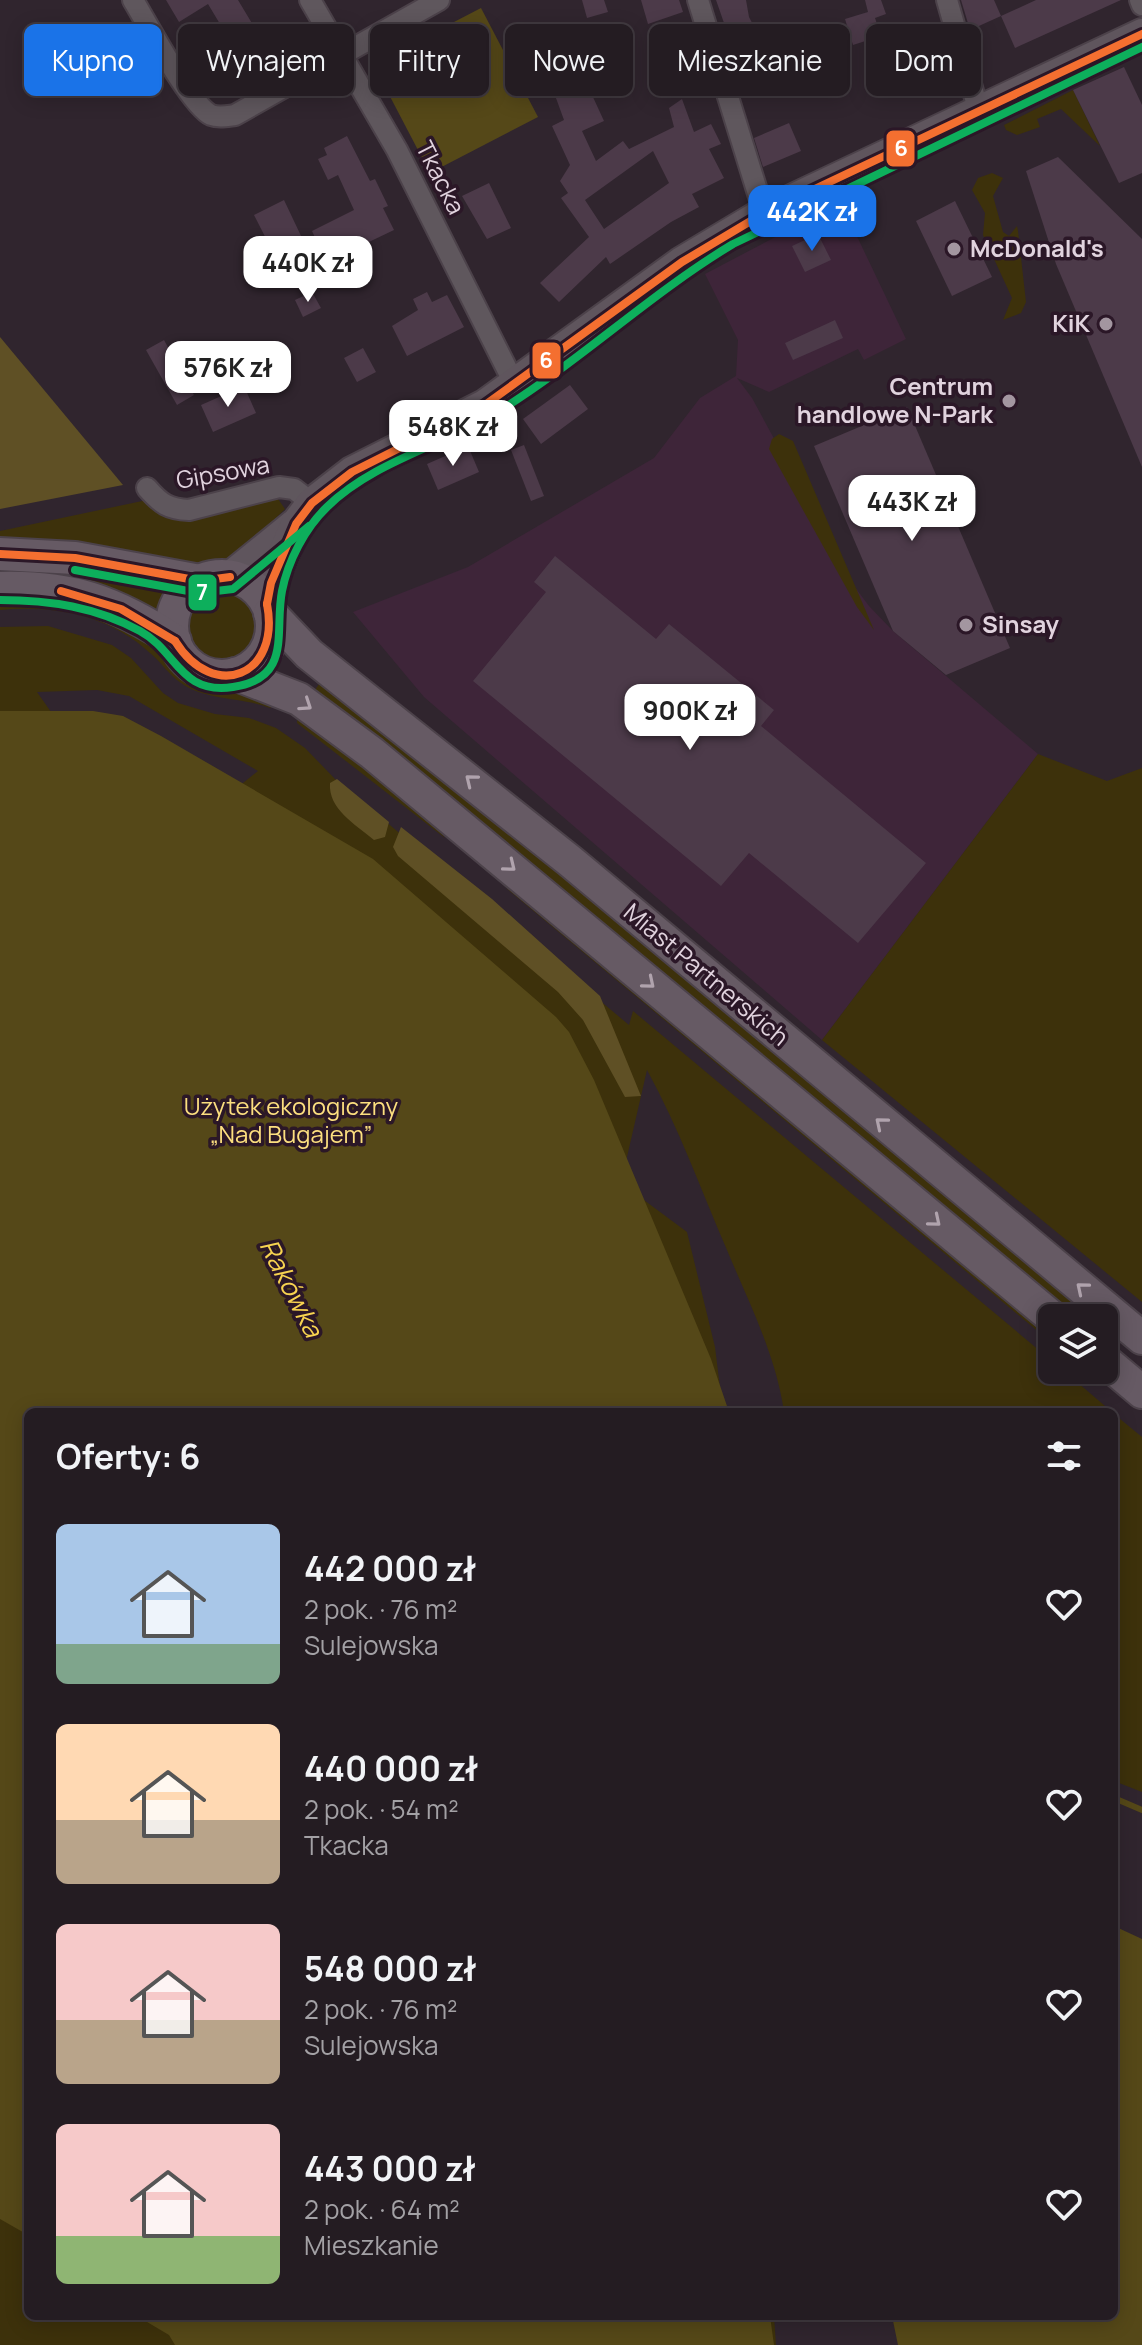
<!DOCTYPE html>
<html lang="pl">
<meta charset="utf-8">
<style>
body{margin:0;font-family:Manrope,sans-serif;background:#30292f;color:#f1f3f6;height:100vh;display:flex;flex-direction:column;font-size:30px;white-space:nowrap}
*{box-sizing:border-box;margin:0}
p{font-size:26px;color:#a3a1a5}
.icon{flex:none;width:44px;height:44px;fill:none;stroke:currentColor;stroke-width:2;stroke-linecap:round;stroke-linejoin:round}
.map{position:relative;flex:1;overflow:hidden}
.details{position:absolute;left:24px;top:1408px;width:1094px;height:912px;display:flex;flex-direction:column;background:#241c22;border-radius:12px;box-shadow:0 4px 20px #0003,0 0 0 2px #413a40}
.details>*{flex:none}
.top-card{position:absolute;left:24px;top:24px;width:1094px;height:72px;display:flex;gap:16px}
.tools{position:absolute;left:1038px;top:1304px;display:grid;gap:16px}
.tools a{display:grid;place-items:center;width:80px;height:80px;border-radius:12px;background:#241c22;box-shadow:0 4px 20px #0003,0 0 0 2px #413a40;font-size:40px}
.price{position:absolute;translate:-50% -68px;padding:0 18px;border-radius:16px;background:#fff;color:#222;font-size:26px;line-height:52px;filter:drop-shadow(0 2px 4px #0008)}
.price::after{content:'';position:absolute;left:50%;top:48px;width:24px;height:18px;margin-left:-12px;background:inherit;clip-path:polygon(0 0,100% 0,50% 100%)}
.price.selected{background:#1a73e8;color:#fff}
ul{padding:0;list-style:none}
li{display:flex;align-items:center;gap:24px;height:200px;padding:0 32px}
li span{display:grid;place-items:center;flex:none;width:224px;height:160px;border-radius:12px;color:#555}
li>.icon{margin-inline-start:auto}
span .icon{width:96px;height:96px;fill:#fffc;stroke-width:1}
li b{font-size:34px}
h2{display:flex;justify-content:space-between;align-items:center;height:96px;padding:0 32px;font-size:34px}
.pill{padding:0 28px;border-radius:12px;background:#241c22;box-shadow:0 4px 20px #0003,0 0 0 2px #413a40;font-size:28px;line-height:72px}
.pill.selected{background:#1a73e8;color:#fff}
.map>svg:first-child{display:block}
</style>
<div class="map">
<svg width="1142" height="2345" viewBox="0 0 1142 2345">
<rect width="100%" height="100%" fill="#30252e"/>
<!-- built -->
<polygon fill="#3e2539" points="843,207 906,339 864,360 858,349 769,392 737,378 752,398 854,586 869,606 893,631 1038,754 822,1040 424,697 353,612 468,567 654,458 700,398 736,376 738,340 705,274 802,223"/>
<!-- green -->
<g fill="#3d310b" fill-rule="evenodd">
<polygon points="1073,90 1100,146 1061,109 1037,119 1040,127 1017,135 1006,130 1004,125"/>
<polygon points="992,173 1003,178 993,196 1003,232 1009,236 1017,226 1018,231 1026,302 1021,313 1003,320 1012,298 983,235 985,213 972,190 978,178"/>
<polygon points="779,434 793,441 874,630 857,607 769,449 772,439"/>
<path d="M 276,496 L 285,509 L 233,560 L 202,568 L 0,544 L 0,531 L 147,500 C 169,537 241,505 276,496 Z"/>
<polygon points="0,564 59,566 170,591 160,615 0,579"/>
<circle cx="221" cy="626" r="34"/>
<path d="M 0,598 L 89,608 L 160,647 L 185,678 L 213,689 L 238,689 L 278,702 L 270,708 C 243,697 206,701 181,683 C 169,675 161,662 150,653 C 109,615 54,605 0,610 Z"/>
<path d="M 48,626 L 112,645 L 131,658 L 163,693 L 178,703 L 215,714 L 249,718 L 276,728 L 305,748 L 336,780 L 629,1025 L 633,1011 L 1052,1361 L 1052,1370 L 1063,1370 L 1112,1412 L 784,1412 C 776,1355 749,1303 727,1250 C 701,1190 679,1128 647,1070 L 621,1183 L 687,1232 L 715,1347 L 723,1412 L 28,1412 L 28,2316 L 774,2316 L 776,2345 L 0,2345 L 0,627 ZM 97,690 L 129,696 L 258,771 L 197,820 L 82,756 L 37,692 Z"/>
<polygon points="322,680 386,728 1099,1318 1070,1318 312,694"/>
<polygon points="298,714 422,809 445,838 297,723"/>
<polygon points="1038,754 1107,781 1142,768 1142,1302 822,1040"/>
<polygon points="506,888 535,902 1052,1332 1052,1343"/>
<polygon points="1114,1414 1142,1437 1142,1792 1114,1781"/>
</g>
<!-- forest -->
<g fill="#5f5025">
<polygon points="0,337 123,485 0,509"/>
<path d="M 337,779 L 389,822 L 385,837 L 374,840 C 355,824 328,809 330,783 Z"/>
<polygon points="401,827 492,899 600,996 641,1096 625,1097 583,1020 558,992 398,856 393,847"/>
</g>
<!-- water -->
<g fill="#554818">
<polygon points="481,8 538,117 430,173 373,64"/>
<polygon points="0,711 93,711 123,716 161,736 373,859 556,1017 569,1032 594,1080 711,1359 729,1412 28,1412 28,2235 0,2219"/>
<polygon points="1114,1926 1142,1939 1142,2345 898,2345 892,2316 1114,2316"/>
<polygon points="137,2316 770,2316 774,2345 175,2345 169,2335"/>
</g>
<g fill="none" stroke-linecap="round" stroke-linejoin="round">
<!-- stream -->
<polyline stroke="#554818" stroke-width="6" points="1114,1798 1142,1810"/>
</g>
<!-- building -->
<g fill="#4c3a49" fill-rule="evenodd">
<polygon points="166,0 238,0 259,35 269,28 273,34 287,24 303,48 223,91 207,65 228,53 219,38 226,34 208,4 179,22"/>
<polygon points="582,0 604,0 608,12 587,18"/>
<polygon points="641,0 679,0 683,12 648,24"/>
<polygon points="716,0 746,0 749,17 766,50 738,63"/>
<polygon points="865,0 881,0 886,14 875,18 881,36 853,45 845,19 868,12"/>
<polygon points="961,0 994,0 1001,16 970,30"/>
<polygon points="1036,0 1121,0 1015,48 1001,16"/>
<path d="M 569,45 L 604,121 L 582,131 L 596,161 L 623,141 L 629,149 L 674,127 L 669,108 L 682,99 L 694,132 L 711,124 L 721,144 L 709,149 L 724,178 L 692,194 L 699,207 L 671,222 L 610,264 L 606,257 L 559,302 L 540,283 L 589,237 L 561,198 L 568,193 L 560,181 L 570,165 L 552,126 L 564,120 L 541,57 ZM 653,151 L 669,183 L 604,229 L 585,200 Z"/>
<polygon points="897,59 904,82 885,88 878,65"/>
<polygon points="748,62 754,81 739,88 733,68"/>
<polygon points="672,63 678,87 664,93 656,67"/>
<polygon points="1124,67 1142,105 1142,173 1119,183 1073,90"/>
<polygon points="789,123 801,151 763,167 754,138"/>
<polygon points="347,136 370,181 375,179 388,206 383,208 394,230 350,251 342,262 329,268 312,231 354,210 338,175 328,180 318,159 327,155 324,148"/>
<polygon points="1058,157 1142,239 1142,467 1056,264 1026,171"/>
<polygon points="489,183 511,228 487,239 462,196"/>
<polygon points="284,200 302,238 287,246 292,255 278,262 254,215"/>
<polygon points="955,201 992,277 952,296 916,221"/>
<polygon points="818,234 831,260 805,272 792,246"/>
<polygon points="312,292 321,308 303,317 295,300"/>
<polygon points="427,292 432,302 447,295 464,327 407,356 392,326 418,310 413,299"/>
<polygon points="835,320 843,338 793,360 785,343"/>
<polygon points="164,340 194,395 177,405 146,350"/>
<polygon points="272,342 282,361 256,375 246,356"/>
<polygon points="363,348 376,372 357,382 344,358"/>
<polygon points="570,385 588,409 541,444 523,419"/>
<polygon points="244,386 256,413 213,432 201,405"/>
<polygon points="907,407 1010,648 946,675 893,631 814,446"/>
<polygon points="524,445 544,496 531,501 511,450"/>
<polygon points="468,446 479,472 438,490 427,464"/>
<polygon points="555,556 656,639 669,624 774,710 761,726 926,863 858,943 749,853 721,886 473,681 546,592 534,582"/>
</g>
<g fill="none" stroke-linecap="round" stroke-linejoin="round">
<defs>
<g id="minor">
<path d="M 133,0 C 147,23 190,105 211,115 C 219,118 227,116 235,115 L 439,0"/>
<polyline points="310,0 397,150 515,385"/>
<polyline points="698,0 764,213"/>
<polyline points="947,0 979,112"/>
<polyline points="1140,0 1142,5"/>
<path d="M 147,488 C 161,504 168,509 189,510 L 279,487 L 294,489 L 312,503"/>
</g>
<g id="secondary">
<polyline points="230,577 294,525"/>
<polyline points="267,604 271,583 296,524 312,503 352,472 485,405 682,262 764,213 1142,34"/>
</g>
<g id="primary">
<polyline points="0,554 75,558 200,581"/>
<circle cx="222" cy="626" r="50"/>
<path d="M 0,588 C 72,586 115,602 175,641"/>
<polyline points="270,613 309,654 570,861 1142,1338"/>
<polyline points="235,674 299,699 372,753 1053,1318"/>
<polyline points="1104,1360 1142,1392"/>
</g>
</defs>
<!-- minor casing -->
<use href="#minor" stroke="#4c424a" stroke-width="24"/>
<!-- secondary casing -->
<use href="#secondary" stroke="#4c424a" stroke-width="34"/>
<!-- primary casing -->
<use href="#primary" stroke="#4c424a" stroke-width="36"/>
<!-- minor -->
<use href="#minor" stroke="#5f575d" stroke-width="20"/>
<!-- secondary -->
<use href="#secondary" stroke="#5f555d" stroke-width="30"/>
<!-- primary -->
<use href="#primary" stroke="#665a64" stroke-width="32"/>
<defs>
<g id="bus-1">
<polyline points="0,554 75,558 200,581 230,577"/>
<polyline points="61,591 121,609 175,641"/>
<polyline points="267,604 271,583 296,524 312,503 352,472 485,405 682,262 764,213 1142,34"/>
<path d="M 175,641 C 214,703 281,676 267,604"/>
</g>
<g id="bus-2">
<polyline points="75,570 199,593 233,589 309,526"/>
<path d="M 0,600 C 50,600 96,607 140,631 C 177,651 180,695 233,687 C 293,678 274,632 282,591 C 288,561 305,528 327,507 C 372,463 438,447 491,416 C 576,365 648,295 733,244 L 1142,47"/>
</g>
</defs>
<!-- bus-1 casing -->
<use href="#bus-1" stroke="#2b1727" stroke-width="14"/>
<!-- bus-2 casing -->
<use href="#bus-2" stroke="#2b1727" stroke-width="14"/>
<!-- bus-1 -->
<use href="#bus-1" stroke="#f46f30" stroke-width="8"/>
<!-- bus-2 -->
<use href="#bus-2" stroke="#0daf5c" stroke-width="8"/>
</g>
<!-- one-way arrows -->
<defs><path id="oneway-chevron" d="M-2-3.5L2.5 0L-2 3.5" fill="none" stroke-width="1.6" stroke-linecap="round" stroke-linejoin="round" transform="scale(2)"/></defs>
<g stroke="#b0a3ad">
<use href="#oneway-chevron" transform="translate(306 705) rotate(34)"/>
<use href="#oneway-chevron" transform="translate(471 780) rotate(-141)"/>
<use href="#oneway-chevron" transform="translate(510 866) rotate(39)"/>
<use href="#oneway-chevron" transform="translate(649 983) rotate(40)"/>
<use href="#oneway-chevron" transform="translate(881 1123) rotate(-140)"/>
<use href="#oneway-chevron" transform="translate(935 1221) rotate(40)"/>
<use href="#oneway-chevron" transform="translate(1082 1288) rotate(-140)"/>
</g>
<!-- markers -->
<g fill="#a396a0" stroke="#2b1727" stroke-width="3">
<circle cx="954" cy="249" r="8"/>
<circle cx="1106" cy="324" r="8"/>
<circle cx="1009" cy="401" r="8"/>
<circle cx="966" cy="625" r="8"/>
</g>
<g text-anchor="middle" stroke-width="7" stroke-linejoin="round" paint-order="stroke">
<!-- street labels -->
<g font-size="24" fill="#e1d3de" stroke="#2b1727">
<text transform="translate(440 178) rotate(63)" y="8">Tkacka</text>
<text transform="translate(223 473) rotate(-10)" y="8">Gipsowa</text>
<text transform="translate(706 975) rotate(40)" y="8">Miast Partnerskich</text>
</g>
<!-- poi labels -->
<g font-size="24" font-weight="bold" fill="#e1d3de" stroke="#2b1727" text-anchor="start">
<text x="970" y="257">McDonald's</text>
<text x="1090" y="332" text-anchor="end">KiK</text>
<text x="993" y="395" text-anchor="end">Centrum<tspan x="993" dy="28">handlowe N-Park</tspan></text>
<text x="982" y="633">Sinsay</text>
</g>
<!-- park labels -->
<g font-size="24" fill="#fcdf7f" stroke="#2b1727">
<text x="291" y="1115">Użytek ekologiczny<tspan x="291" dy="28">„Nad Bugajem”</tspan></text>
</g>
<!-- water labels -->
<g font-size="26" font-style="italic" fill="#f7d350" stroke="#2b1727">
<text transform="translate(291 1288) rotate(63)" y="9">Rakówka</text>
</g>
</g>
<g stroke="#2b1727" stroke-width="3">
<rect x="885" y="129" width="31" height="39" rx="8" fill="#f46f30"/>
<rect x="531" y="341" width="31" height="39" rx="8" fill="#f46f30"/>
<rect x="187" y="573" width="31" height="39" rx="8" fill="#0daf5c"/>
</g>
<g font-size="22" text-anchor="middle" font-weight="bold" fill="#fff">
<text x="901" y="156">6</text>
<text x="546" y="368">6</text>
<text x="202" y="600">7</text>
</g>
</svg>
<div class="tools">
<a><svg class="icon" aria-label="layers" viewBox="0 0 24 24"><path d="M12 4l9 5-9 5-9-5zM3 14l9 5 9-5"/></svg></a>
</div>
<b class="price selected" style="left:812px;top:253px">442K zł</b>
<b class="price" style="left:308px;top:304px">440K zł</b>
<b class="price" style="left:228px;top:409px">576K zł</b>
<b class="price" style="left:453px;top:468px">548K zł</b>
<b class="price" style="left:912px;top:543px">443K zł</b>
<b class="price" style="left:690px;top:752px">900K zł</b>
<div class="top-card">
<a class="pill selected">Kupno</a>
<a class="pill">Wynajem</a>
<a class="pill">Filtry</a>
<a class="pill">Nowe</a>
<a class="pill">Mieszkanie</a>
<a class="pill">Dom</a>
</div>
<section class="details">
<h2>Oferty: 6<svg class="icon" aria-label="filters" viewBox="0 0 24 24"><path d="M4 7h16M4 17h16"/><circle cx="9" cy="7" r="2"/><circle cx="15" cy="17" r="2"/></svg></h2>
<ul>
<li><span style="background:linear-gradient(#a9c7e8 75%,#7fa58c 0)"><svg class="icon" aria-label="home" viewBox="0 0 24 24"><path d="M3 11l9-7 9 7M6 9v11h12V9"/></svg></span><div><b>442 000 zł</b><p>2 pok. · 76 m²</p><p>Sulejowska</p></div><svg class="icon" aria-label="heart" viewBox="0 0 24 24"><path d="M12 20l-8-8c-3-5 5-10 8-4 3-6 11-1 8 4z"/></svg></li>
<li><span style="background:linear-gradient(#ffd9b3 60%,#b9a48a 0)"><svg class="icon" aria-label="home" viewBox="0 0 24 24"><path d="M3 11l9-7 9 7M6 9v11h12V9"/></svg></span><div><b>440 000 zł</b><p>2 pok. · 54 m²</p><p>Tkacka</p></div><svg class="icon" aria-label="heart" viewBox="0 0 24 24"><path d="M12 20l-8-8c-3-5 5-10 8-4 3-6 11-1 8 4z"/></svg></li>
<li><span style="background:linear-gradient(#f6c9c9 60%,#b9a48a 0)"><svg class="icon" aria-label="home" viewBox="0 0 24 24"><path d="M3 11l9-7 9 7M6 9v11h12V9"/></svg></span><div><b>548 000 zł</b><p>2 pok. · 76 m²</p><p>Sulejowska</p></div><svg class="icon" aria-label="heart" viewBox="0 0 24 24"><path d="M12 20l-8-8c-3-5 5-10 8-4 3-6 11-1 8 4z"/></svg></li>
<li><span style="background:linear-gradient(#f6c9c9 70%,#8fb573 0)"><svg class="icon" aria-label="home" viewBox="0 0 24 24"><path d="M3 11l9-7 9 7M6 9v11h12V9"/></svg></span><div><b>443 000 zł</b><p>2 pok. · 64 m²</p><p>Mieszkanie</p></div><svg class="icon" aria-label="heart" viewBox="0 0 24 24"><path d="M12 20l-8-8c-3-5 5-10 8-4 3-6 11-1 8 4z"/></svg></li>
</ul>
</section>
</div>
